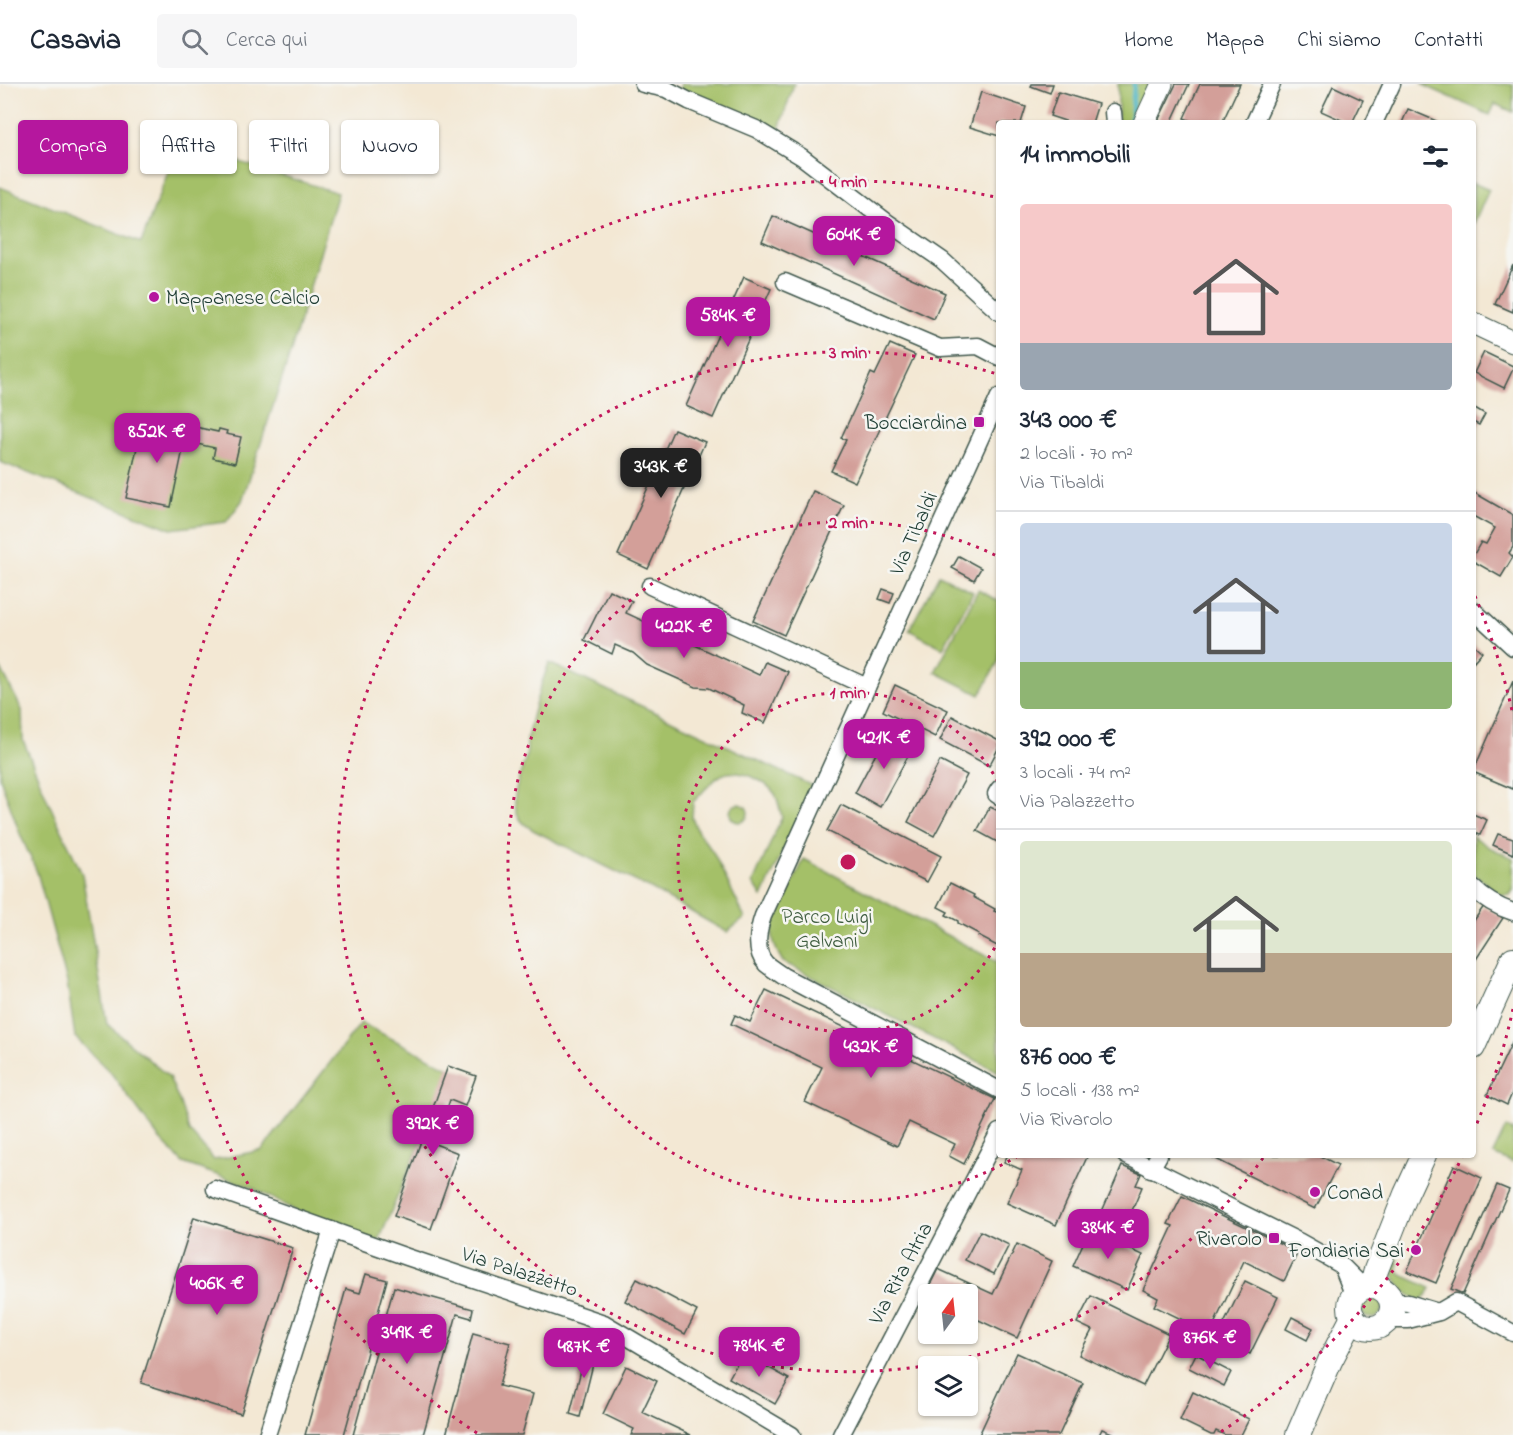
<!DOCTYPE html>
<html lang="it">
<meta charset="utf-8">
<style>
body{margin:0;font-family:"Indie Flower",sans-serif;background:#f6f6f7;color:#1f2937;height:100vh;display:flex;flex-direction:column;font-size:22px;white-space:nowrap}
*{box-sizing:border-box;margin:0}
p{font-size:20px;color:#747a83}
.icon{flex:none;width:33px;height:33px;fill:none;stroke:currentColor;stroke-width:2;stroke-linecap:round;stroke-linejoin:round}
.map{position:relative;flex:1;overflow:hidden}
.details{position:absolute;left:996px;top:36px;width:480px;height:1038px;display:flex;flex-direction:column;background:#fff;border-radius:6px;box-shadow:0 2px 4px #0004}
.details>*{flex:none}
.top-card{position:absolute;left:18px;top:36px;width:570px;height:54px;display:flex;gap:12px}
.needle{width:39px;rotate:15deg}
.fabs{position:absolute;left:918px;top:1200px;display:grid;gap:12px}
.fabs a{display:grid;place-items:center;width:60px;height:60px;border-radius:6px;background:#fff;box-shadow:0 2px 4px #0004;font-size:30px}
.price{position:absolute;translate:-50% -51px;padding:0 14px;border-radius:12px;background:#b5179e;color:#fff;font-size:20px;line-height:39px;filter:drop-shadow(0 2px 3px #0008)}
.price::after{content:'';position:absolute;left:50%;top:36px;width:18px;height:14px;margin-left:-9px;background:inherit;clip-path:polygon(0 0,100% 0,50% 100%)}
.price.active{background:#222;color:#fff}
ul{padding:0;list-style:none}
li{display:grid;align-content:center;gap:12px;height:318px;padding:0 24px}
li+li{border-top:2px solid #e0e1e3}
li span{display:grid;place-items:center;height:186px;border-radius:6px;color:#555}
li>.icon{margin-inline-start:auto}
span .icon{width:108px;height:108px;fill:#fffc;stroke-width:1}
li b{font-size:26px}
h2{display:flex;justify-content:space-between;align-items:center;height:72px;padding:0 24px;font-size:26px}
.pill{padding:0 21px;border-radius:6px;background:#fff;box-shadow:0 2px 4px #0004;font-size:21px;line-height:54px}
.pill.active{background:#b5179e;color:#fff}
header{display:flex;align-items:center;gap:36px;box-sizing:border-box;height:84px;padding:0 30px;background:#fff;border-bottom:2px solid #e0e1e3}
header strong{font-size:28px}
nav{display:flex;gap:33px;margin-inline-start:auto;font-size:21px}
.search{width:420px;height:54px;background:#f6f6f7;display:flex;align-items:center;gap:15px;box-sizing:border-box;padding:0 21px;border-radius:6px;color:#747a83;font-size:22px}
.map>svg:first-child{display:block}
</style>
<header>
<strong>Casavia</strong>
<div class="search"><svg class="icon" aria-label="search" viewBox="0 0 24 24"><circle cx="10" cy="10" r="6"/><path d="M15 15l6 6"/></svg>Cerca qui</div>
<nav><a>Home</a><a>Mappa</a><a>Chi siamo</a><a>Contatti</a></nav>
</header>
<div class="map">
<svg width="1513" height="1351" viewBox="0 0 1513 1351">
<rect width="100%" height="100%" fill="#f6f6f2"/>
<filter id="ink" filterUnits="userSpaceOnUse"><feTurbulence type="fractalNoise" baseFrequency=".0167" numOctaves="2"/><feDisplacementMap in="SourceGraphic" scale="12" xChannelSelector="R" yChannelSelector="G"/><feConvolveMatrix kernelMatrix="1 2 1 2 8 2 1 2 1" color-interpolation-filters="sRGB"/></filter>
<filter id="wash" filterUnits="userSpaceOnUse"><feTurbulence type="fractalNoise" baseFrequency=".008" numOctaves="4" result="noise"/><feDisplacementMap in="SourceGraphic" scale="24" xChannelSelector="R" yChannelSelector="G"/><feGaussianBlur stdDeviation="1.35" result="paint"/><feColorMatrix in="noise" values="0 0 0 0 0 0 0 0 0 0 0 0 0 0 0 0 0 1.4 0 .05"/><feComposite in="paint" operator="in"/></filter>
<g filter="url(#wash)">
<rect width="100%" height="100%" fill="#f3e8d4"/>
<!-- green -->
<g fill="#a4c067" stroke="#627e4e" stroke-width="1.5">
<polygon points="681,0 794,0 778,48 679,7"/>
<polygon points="1118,0 1150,0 1133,39 1118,39"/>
<polygon points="1421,0 1513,0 1513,28 1495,20 1490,31"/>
<polygon points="179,59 338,109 291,267 242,417 226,438 171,445 0,378 0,103 141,159"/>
<polygon points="1473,99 1489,106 1473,141"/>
<polygon points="939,491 973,508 943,564 909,546"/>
<polygon points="978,506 999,517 999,576 980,611 935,588"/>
<path d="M 549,579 L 813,702 L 762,813 L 753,799 L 782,733 C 780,726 778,716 775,710 C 766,696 735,682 720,692 C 710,698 702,710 693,718 L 692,734 L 698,748 L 713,768 L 745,834 L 727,848 L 649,804 L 535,747 C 530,744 523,740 520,735 C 508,716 520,692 526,673 C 528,665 526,657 528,650 C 533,626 540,602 549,579 Z"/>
<polygon points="0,583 22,626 23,656 48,717 82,790 107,940 169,993 180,1019 189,1047 214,1076 262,1066 361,939 451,985 378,1159 313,1136 251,1103 183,1079 158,1053 111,989 75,953 67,898 37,788 20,750 0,694"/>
<circle cx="739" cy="729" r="9"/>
<polygon points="1473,752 1489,763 1513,774 1513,806 1510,811 1500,811 1473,789"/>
<path d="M 804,775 L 999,879 L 999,988 L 783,878 C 776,867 770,853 773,840 Z"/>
<polygon points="1506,1043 1512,1047 1513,1045 1513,1079 1493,1070"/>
<path d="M 1395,1161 L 1402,1163 L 1398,1176 L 1398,1187 L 1402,1191 L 1431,1204 L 1428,1210 L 1421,1217 C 1395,1206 1388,1188 1395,1161 Z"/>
<circle cx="1372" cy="1223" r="11"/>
</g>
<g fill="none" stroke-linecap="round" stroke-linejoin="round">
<!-- stream -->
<polyline stroke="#46b3c2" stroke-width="4.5" points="1131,39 1134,0"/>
</g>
<g id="blocks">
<!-- building -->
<g fill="#d39f99">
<polygon points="1032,0 1053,0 1050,9 1031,2"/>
<polygon points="1176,0 1189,0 1171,39 1157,39"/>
<polygon points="1200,0 1240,0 1222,39 1196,39 1184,34"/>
<polygon points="1333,2 1363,16 1352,39 1348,39 1321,27"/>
<polygon points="981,8 1026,23 1021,39 999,39 999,52 970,43"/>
<polygon points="1058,8 1098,20 1092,39 1071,39 1050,32"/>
<polygon points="1408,25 1441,39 1402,39"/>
<polygon points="773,132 945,209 934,235 762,157"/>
<polygon points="1513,181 1513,228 1495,220"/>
<polygon points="744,193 771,205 713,334 686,322"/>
<polygon points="890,260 915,271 855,398 831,387 846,356 841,354 871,289 875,291"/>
<polygon points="1484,268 1513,282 1513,285 1504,304 1474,289"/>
<polygon points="1475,324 1485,330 1479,341 1473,338 1473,328"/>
<polygon points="143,336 187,346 171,423 126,414"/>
<polygon points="191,342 218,348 219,345 227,347 226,350 241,353 235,379 213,374 215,364 188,358"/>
<polygon points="674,345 705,358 648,485 618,471"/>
<polygon points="813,407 844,421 784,551 753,537"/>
<polygon points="1473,408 1513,431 1513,463 1509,469 1513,473 1501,493 1473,477 1473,472 1481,458 1486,460 1495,444 1473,432"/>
<polygon points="959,472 981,484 974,496 952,484"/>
<polygon points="883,505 894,509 890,519 879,515"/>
<polygon points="609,506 632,517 626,529 759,591 765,578 788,588 765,639 742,629 744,621 709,604 696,603 647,581 633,569 615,561 612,570 584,556"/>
<polygon points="1473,560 1482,568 1473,578"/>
<polygon points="1513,597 1513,705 1473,688"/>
<polygon points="895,601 948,626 935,653 883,627"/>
<polygon points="952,632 999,657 999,663 989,682 940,656"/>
<polygon points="887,649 913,663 880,723 855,709"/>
<polygon points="940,677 967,691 934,752 908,738"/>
<polygon points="841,721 941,772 927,798 827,747"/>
<polygon points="990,723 999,727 999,759 977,747"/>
<polygon points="1473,730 1487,736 1480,751 1473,748"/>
<polygon points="1498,750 1513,755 1513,770 1493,761"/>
<polygon points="950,799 974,811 973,813 995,825 994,827 999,829 999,863 978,852 979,850 958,839 958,837 946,831 948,828 938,823"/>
<polygon points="1484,822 1503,834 1473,880 1473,838"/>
<polygon points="766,906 995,1015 964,1080 949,1072 955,1060 909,1038 897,1062 805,1018 822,983 731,940 735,931 750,938"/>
<polygon points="1513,956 1513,1007 1507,1021 1487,1011"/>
<polygon points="448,982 476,992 465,1022 450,1016 435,1060 458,1069 431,1145 394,1132"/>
<polygon points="1008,1071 1088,1071 1056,1141 1007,1119 1022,1086 1004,1078"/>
<polygon points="1208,1071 1318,1071 1338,1081 1315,1125"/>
<polygon points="1454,1081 1482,1094 1436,1199 1407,1187"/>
<polygon points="1122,1082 1141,1090 1136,1101 1142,1103 1131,1129 1124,1126 1114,1149 1096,1141"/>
<polygon points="1497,1101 1509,1106 1463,1210 1451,1205"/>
<polygon points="1182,1112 1298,1168 1284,1197 1244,1177 1210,1249 1154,1222 1158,1214 1143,1206 1173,1142 1168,1140"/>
<polygon points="194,1133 293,1164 241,1330 141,1299"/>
<polygon points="1089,1146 1143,1171 1127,1206 1073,1182"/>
<polygon points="980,1147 1009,1161 994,1190 965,1176"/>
<polygon points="1017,1160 1052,1177 1017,1254 968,1231 968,1210 928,1210 928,1213 925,1211 938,1185 993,1210"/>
<polygon points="366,1190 387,1196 344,1351 305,1351 346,1205 360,1209"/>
<polygon points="637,1195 697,1227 685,1250 625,1217"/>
<polygon points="1245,1197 1278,1213 1250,1270 1217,1254"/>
<polygon points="394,1203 473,1225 471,1234 457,1230 423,1351 353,1351"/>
<polygon points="1091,1212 1169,1250 1143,1302 1079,1271 1092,1246 1077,1239"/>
<polygon points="1292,1233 1313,1244 1307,1256 1286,1245"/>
<polygon points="473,1249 510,1259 499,1302 533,1310 522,1351 446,1351"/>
<polygon points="588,1258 598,1260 580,1333 570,1330"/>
<polygon points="743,1269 789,1295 775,1320 729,1294"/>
<polygon points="1017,1269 1083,1299 1059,1351 979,1351"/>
<polygon points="1196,1270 1231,1288 1224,1302 1189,1284"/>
<polygon points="626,1282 657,1297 642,1328 691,1351 631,1351 634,1345 603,1330"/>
<polygon points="1193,1308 1249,1335 1241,1351 1225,1351 1216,1347 1214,1351 1211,1351 1180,1336"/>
<polygon points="1102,1345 1117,1351 1099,1351"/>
</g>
</g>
</g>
<g filter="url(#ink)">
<use href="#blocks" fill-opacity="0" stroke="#3f574c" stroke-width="1.5"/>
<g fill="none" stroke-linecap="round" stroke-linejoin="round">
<defs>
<g id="minor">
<polyline points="643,0 666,5 689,17 756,45 802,73 887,138 942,176 999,228"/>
<polyline points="1113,28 1114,39"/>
<polyline points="1254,39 1272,0"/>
<polyline points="1374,39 1392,0"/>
<polyline points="785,198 940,264 978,262 999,273"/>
<path d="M 999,313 L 763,832 C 758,846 754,868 766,880 C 771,884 777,888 783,892 L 999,1006"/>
<polyline points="650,502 867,603"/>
<polyline points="1473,526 1513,563"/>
<polyline points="999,705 996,710 999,712"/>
<path d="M 1473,804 C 1485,816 1498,823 1513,828"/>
<polyline points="1125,1071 1300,1158 1341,1181 1364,1204"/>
<polyline points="1151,1085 1159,1071"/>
<polyline points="215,1105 407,1173 604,1239 792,1351"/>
<polyline points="1344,1187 1354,1212"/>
<polyline points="1391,1217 1408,1219 1438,1228"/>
<polyline points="1388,1236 1408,1236 1439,1228 1456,1218 1513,1249"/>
<polyline points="267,1351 332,1146"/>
<polyline points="841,1351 999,1048"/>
</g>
<g id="tertiary">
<polyline points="1144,39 1162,0"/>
<polyline points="1473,239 1513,258"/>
</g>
<g id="secondary">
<polyline points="1473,963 1513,875"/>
<polyline points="1372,1202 1376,1186 1406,1110 1424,1071"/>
<circle cx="1371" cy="1223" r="21"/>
<polyline points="1298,1351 1330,1277 1353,1233"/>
</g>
</defs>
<!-- minor casing -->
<use href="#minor" stroke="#3f574c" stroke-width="19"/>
<!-- tertiary casing -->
<use href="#tertiary" stroke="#3f574c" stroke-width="23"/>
<!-- secondary casing -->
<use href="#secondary" stroke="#3f574c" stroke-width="26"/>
<!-- minor -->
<use href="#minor" stroke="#fff" stroke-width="16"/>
<!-- tertiary -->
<use href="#tertiary" stroke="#fff" stroke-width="21"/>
<!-- secondary -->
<use href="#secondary" stroke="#fff" stroke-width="24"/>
</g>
</g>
<!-- distance rings -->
<g fill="none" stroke="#c2185b" stroke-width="3" stroke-dasharray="3 6">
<path d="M999 856A170 170 0 1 1 999 700"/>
<path d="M1018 1072A340 340 0 1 1 997 472"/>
<path d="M1263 1074A510 510 0 1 1 997 290"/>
<path d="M1513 925A681 681 0 0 1 1475 1044M1463 1071A681 681 0 0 1 1219 1349M477 1349A681 681 0 0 1 995 113M1475 512A681 681 0 0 1 1513 631"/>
</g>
<!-- markers -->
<g fill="#b5179e" stroke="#f6f6f2" stroke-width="2">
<circle cx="154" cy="213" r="6"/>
<rect x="973" y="332" width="12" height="12" rx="3"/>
<circle cx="1315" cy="1108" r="6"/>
<rect x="1268" y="1148" width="12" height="12" rx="3"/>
<circle cx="1416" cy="1166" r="6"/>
</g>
<g text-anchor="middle" stroke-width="5" stroke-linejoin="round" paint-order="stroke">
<!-- poi labels -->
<g font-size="21" fill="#1f3d34" stroke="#f6f6f2" text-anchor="end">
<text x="166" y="220" text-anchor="start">Mappanese Calcio</text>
<text x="967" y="345">Bocciardina</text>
<text x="1327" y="1115" text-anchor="start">Conad</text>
<text x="1262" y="1161">Rivarolo</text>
<text x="1404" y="1173">Fondiaria Sai</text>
</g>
<!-- street labels -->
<g font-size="21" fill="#1f3d34" stroke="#f6f6f2">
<text transform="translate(913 449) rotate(-66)" y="7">Via Tibaldi</text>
<text transform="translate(520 1187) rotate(18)" y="7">Via Palazzetto</text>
<text transform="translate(900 1189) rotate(-62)" y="7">Via Rita Atria</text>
</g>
<!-- park labels -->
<g font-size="21" fill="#405e41" stroke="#f6f6f2">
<text x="827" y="839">Parco Luigi<tspan x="827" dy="24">Galvani</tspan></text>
</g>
</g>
<circle cx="848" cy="778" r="9" fill="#c2185b" stroke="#f6f6f2" stroke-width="3"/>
<g font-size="18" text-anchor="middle" font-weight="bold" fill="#c2185b" stroke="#f6f6f2" stroke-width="5" stroke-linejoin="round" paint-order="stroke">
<text x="848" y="103">4 min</text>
<text x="848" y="274">3 min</text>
<text x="848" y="444">2 min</text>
<text x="848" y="614">1 min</text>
</g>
</svg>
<div class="fabs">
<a><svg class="needle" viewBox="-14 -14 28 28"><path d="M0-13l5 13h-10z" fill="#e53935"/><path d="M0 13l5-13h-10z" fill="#747a83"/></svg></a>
<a><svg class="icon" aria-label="layers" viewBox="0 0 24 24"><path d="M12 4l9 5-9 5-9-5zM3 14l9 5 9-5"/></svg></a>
</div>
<b class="price" style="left:854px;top:183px">604K €</b>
<b class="price" style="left:728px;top:264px">584K €</b>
<b class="price" style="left:157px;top:380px">852K €</b>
<b class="price active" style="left:661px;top:415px">343K €</b>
<b class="price" style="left:684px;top:575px">422K €</b>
<b class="price" style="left:884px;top:686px">421K €</b>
<b class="price" style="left:871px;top:995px">432K €</b>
<b class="price" style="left:433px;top:1072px">392K €</b>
<b class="price" style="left:1108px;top:1176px">384K €</b>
<b class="price" style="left:217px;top:1232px">406K €</b>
<b class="price" style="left:407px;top:1281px">349K €</b>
<b class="price" style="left:1210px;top:1286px">876K €</b>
<b class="price" style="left:759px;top:1294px">784K €</b>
<b class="price" style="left:584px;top:1295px">487K €</b>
<div class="top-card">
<a class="pill active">Compra</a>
<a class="pill">Affitta</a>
<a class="pill">Filtri</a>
<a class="pill">Nuovo</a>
</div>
<section class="details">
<h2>14 immobili<svg class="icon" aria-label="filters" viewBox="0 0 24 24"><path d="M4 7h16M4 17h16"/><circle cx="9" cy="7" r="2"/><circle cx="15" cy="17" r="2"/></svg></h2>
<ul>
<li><span style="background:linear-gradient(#f6c9c9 75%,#9aa5b1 0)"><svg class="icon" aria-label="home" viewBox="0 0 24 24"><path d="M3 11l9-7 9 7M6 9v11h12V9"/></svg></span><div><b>343 000 €</b><p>2 locali · 70 m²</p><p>Via Tibaldi</p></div></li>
<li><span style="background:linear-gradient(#c9d6e8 75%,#8fb573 0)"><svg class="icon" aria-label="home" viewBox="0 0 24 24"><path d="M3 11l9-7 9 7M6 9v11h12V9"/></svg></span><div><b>392 000 €</b><p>3 locali · 74 m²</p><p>Via Palazzetto</p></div></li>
<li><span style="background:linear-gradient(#dfe7d0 60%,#b9a48a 0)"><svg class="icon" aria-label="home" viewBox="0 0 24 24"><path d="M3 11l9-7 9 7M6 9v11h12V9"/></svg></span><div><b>876 000 €</b><p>5 locali · 138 m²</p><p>Via Rivarolo</p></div></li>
</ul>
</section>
</div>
